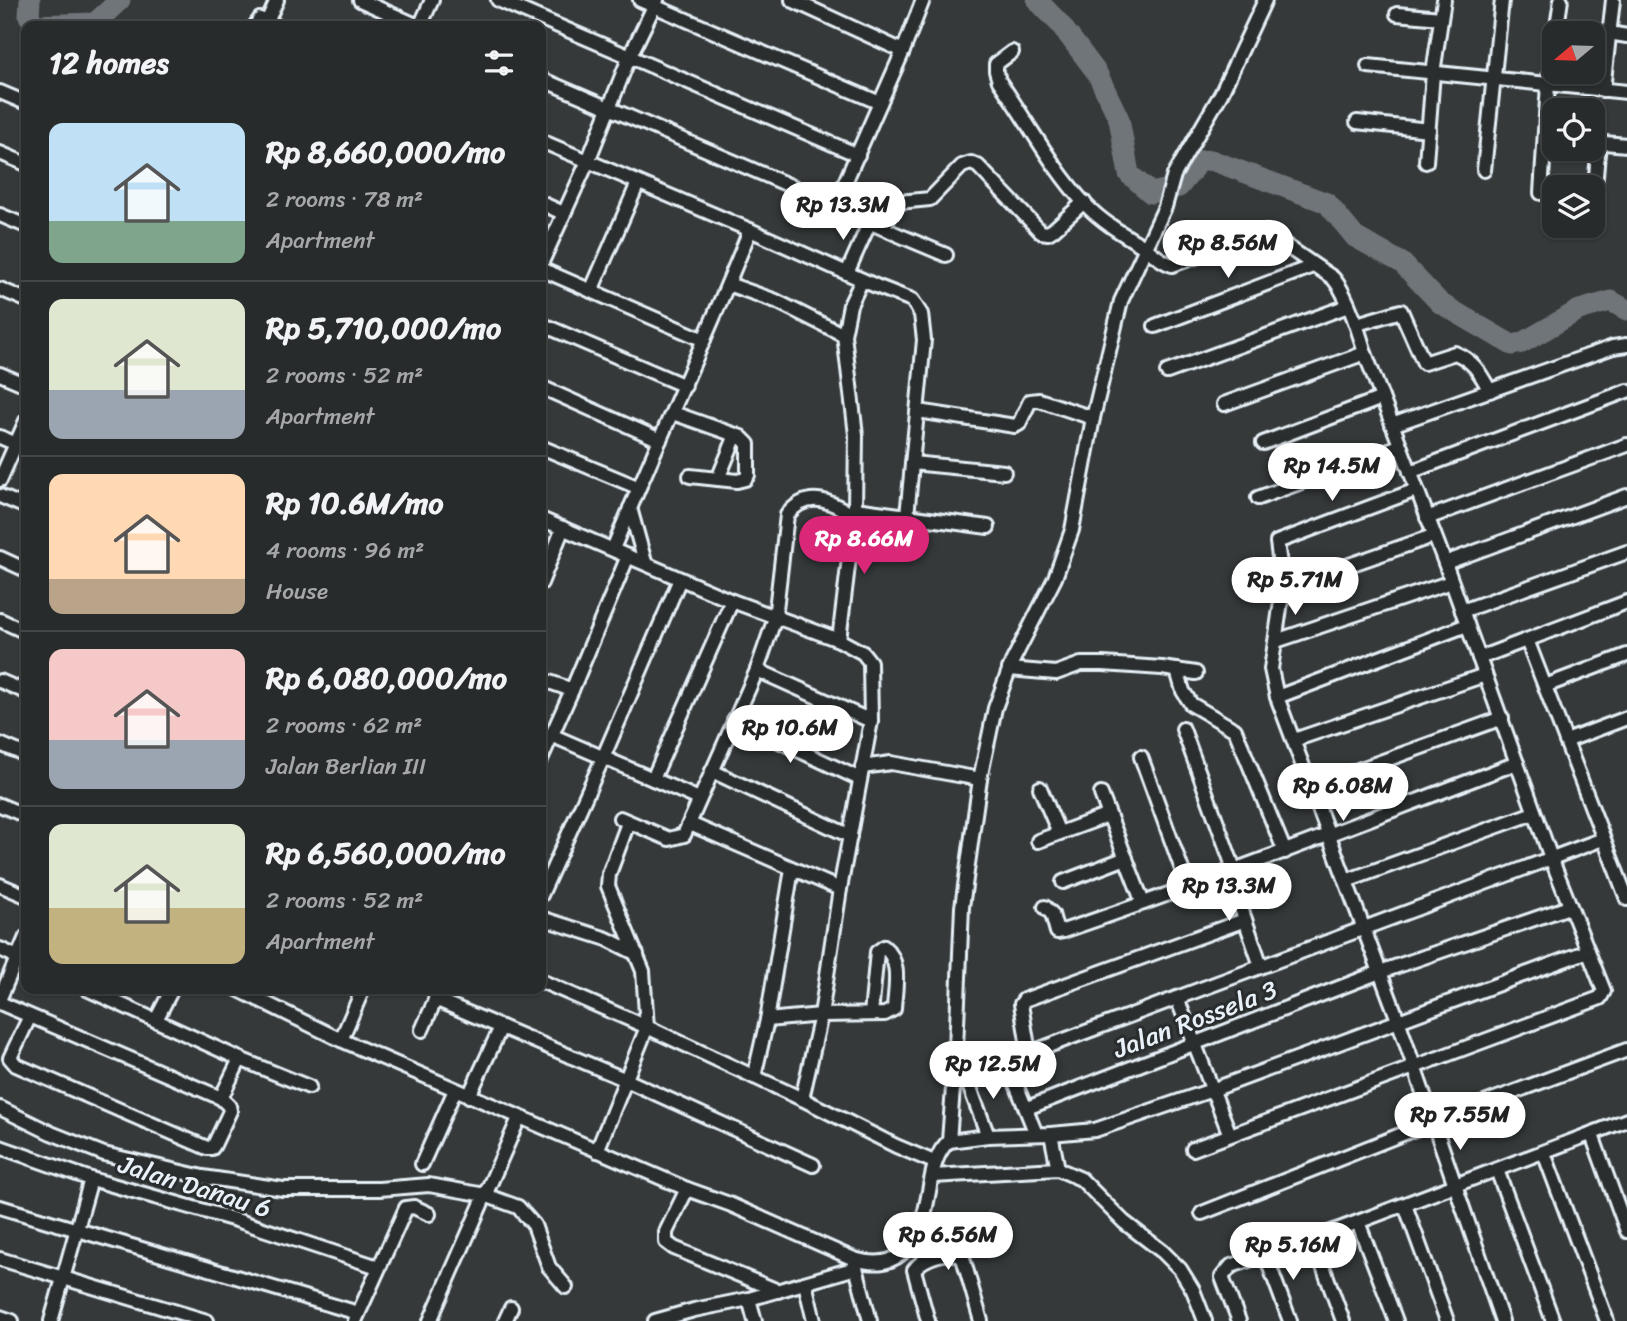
<!DOCTYPE html>
<meta charset="utf-8">
<style>
body{margin:0;font-family:Sriracha,sans-serif;background:#343738;color:#f1f3f6;height:100vh;display:flex;flex-direction:column;font-size:26px;white-space:nowrap}
*{box-sizing:border-box;margin:0}
p{font-size:23px;color:#a5a7a9}
.icon{flex:none;width:38px;height:38px;fill:none;stroke:currentColor;stroke-width:2;stroke-linecap:round;stroke-linejoin:round}
.map{position:relative;flex:1;overflow:hidden}
.side{position:absolute;left:21px;top:21px;width:525px;height:973px;display:flex;flex-direction:column;background:#282b2c;border-radius:14px;box-shadow:0 2px 5px #0004,0 0 0 2px #444748}
.side>*{flex:none}
.needle{width:46px;rotate:251deg}
.fabs{position:absolute;left:1542px;top:21px;display:grid;gap:14px}
.fabs a{display:grid;place-items:center;width:63px;height:63px;border-radius:14px;background:#282b2c;box-shadow:0 2px 5px #0004,0 0 0 2px #444748;font-size:35px}
.price{position:absolute;translate:-50% -60px;padding:0 16px;border-radius:24px;background:#fff;color:#222;font-size:23px;line-height:46px;filter:drop-shadow(0 2px 4px #0008)}
.price::after{content:'';position:absolute;left:50%;top:42px;width:21px;height:16px;margin-left:-10px;background:inherit;clip-path:polygon(0 0,100% 0,50% 100%)}
.price.on{background:#db2777;color:#fff}
ul{padding:0;list-style:none}
li{display:flex;align-items:center;gap:21px;height:175px;padding:0 28px}
li+li{border-top:2px solid #444748}
li span{display:grid;place-items:center;flex:none;width:196px;height:140px;border-radius:14px;color:#555}
li>.icon{margin-inline-start:auto}
span .icon{width:84px;height:84px;fill:#fffc;stroke-width:1}
li b{font-size:30px}
h2{display:flex;justify-content:space-between;align-items:center;height:84px;padding:0 28px;font-size:30px}
.map>svg:first-child{display:block}
</style>
<div class="map">
<svg width="1627" height="1321" viewBox="0 0 1627 1321">
<rect width="100%" height="100%" fill="#35393a"/>
<filter id="ink" filterUnits="userSpaceOnUse"><feTurbulence type="fractalNoise" baseFrequency=".0143" numOctaves="2"/><feDisplacementMap in="SourceGraphic" scale="14" xChannelSelector="R" yChannelSelector="G"/><feConvolveMatrix kernelMatrix="1 2 1 2 8 2 1 2 1" color-interpolation-filters="sRGB"/></filter>
<g filter="url(#ink)">
<g fill="none" stroke-linecap="round" stroke-linejoin="round">
<!-- river -->
<g stroke="#707579" stroke-width="21">
<polyline points="30,0 29,16 35,25 95,23 120,0"/>
<polyline points="1037,0 1060,24 1097,73 1119,119 1129,174 1151,193 1179,187 1200,161 1211,160 1327,203 1355,237 1402,263 1440,303 1512,345 1522,343 1579,310 1611,301 1627,310"/>
</g>
<defs>
<g id="minor">
<polyline points="360,0 418,26"/>
<polyline points="498,0 858,155"/>
<polyline points="640,0 880,103"/>
<polyline points="792,0 903,51"/>
<polyline points="1397,14 1441,18"/>
<polyline points="267,22 277,0"/>
<polyline points="255,26 260,19 277,26"/>
<polyline points="420,26 432,0"/>
<polyline points="1556,33 1561,0"/>
<polyline points="1609,33 1627,36"/>
<path d="M 1012,52 L 996,64 L 996,71 L 999,81 C 1028,122 1051,167 1085,204 C 1101,221 1121,233 1141,245 C 1152,252 1159,261 1172,265 L 1266,232 L 1333,278 C 1347,294 1359,332 1365,353 L 1445,563 L 1551,858 L 1604,991 L 1600,998 L 1193,1149"/>
<polyline points="1368,66 1627,92"/>
<path d="M 541,79 L 835,205 C 871,225 909,239 946,255"/>
<polyline points="1603,90 1613,0"/>
<polyline points="0,92 26,103"/>
<polyline points="1357,122 1429,130"/>
<polyline points="541,141 750,230 876,286 912,300 921,314 924,340 907,516 855,509"/>
<polyline points="1593,142 1627,145"/>
<polyline points="0,153 26,164"/>
<polyline points="1426,162 1433,73 1444,0"/>
<polyline points="1484,170 1502,0"/>
<polyline points="1541,193 1548,84 1554,47"/>
<polyline points="1594,198 1599,143"/>
<polyline points="541,203 563,213"/>
<polyline points="835,205 903,51 923,0"/>
<polyline points="0,215 26,226"/>
<polyline points="883,227 899,202 930,199 962,166 971,163 978,166 1041,232 1048,233 1053,230 1084,202"/>
<polyline points="541,264 588,161 629,58 657,0"/>
<polyline points="541,269 704,340"/>
<polyline points="847,273 869,224"/>
<polyline points="728,284 776,301 844,335"/>
<polyline points="0,289 26,300"/>
<polyline points="591,291 638,183"/>
<polyline points="541,324 685,386"/>
<path d="M 1357,324 L 1401,311 L 1424,363 L 1455,353 C 1474,361 1480,373 1490,391"/>
<polyline points="1155,326 1313,266"/>
<polyline points="1167,372 1348,306"/>
<polyline points="0,374 26,385"/>
<polyline points="541,387 660,440"/>
<polyline points="1224,404 1365,353"/>
<polyline points="918,411 1015,426 1019,424 1030,401 1039,400 1093,418"/>
<polyline points="673,413 741,437 748,444 748,475 745,479 737,481 690,476"/>
<polyline points="1392,425 1613,347 1627,345"/>
<polyline points="0,437 26,448"/>
<polyline points="1263,443 1382,398"/>
<polyline points="541,447 637,487"/>
<polyline points="912,463 1004,472"/>
<polyline points="1410,472 1627,391"/>
<polyline points="718,479 736,435"/>
<polyline points="0,480 26,421"/>
<polyline points="0,496 26,507"/>
<polyline points="1258,498 1400,446"/>
<polyline points="630,508 645,562"/>
<polyline points="907,516 988,527"/>
<polyline points="1427,518 1627,445"/>
<polyline points="541,519 732,601 839,640 863,653 870,662 871,721 840,889 821,1015 802,1099"/>
<path d="M 613,549 C 657,442 707,338 750,230"/>
<polyline points="0,558 26,570"/>
<polyline points="1445,563 1627,496"/>
<polyline points="541,583 563,528"/>
<polyline points="1283,588 1433,536"/>
<polyline points="1462,611 1627,552"/>
<polyline points="0,620 26,632"/>
<polyline points="1467,625 1277,697 1398,1020 1502,1321"/>
<polyline points="839,640 855,509 856,435 844,335 850,305 862,280"/>
<polyline points="1527,640 1627,899"/>
<polyline points="1276,641 1451,582"/>
<polyline points="1479,658 1627,602"/>
<polyline points="1009,669 1056,673 1081,664 1103,664 1162,668 1196,673"/>
<polyline points="757,670 871,721"/>
<polyline points="1177,670 1183,691 1191,704 1235,730 1285,852"/>
<polyline points="541,679 572,690"/>
<polyline points="0,681 26,692"/>
<polyline points="1545,686 1627,655"/>
<polyline points="1277,697 1271,669 1283,588 1277,542 1416,490"/>
<polyline points="734,720 860,779"/>
<polyline points="1183,729 1234,869"/>
<polyline points="551,735 699,799"/>
<polyline points="1294,740 1485,675"/>
<polyline points="1566,741 1627,718"/>
<polyline points="0,744 26,755"/>
<polyline points="1141,757 1188,886"/>
<polyline points="541,759 572,690 628,556"/>
<polyline points="862,767 891,763 980,779"/>
<polyline points="712,771 850,836"/>
<polyline points="653,779 732,601"/>
<polyline points="1311,787 1502,718"/>
<polyline points="1040,788 1059,833"/>
<polyline points="1101,794 1143,903"/>
<polyline points="0,805 26,816"/>
<path d="M 620,818 L 669,839 L 684,835 L 757,670 L 775,618 L 787,515 C 808,489 831,501 854,516"/>
<polyline points="690,824 840,889"/>
<polyline points="1038,841 1109,815"/>
<path d="M 792,869 L 767,1020 L 821,1015 L 885,1014 L 894,1009 C 895,988 902,961 884,947 L 877,952 L 871,1014"/>
<polyline points="1228,870 1261,966"/>
<polyline points="1346,881 1534,813"/>
<polyline points="1063,882 1126,858"/>
<polyline points="0,885 26,896"/>
<polyline points="541,895 603,758 680,579"/>
<path d="M 1045,907 L 1052,914 L 1057,932 L 1063,931 C 1216,879 1366,820 1517,763"/>
<polyline points="541,918 607,939 637,954"/>
<polyline points="0,949 26,961"/>
<polyline points="541,981 647,1027 802,1099 896,1146 934,1162"/>
<polyline points="87,989 240,1059 309,1087"/>
<path d="M 237,989 L 341,1040 L 687,1189 L 729,1204 L 854,1259 C 875,1265 893,1265 908,1247 C 936,1214 923,1163 949,1141 L 956,1048 L 962,907 L 980,779 L 995,708 L 1012,662 L 1055,578 L 1072,530 L 1093,418 L 1121,301 L 1165,207 L 1174,175 L 1221,94 L 1265,0"/>
<polyline points="0,998 26,937"/>
<polyline points="1177,998 1230,1135"/>
<polyline points="435,999 624,1079 813,1165"/>
<polyline points="0,1003 221,1098 229,1106 230,1111 214,1145 212,1148 207,1148 16,1065 10,1058 30,1016"/>
<polyline points="156,1020 172,989"/>
<polyline points="422,1030 440,989"/>
<polyline points="341,1040 363,989"/>
<polyline points="1029,1053 1021,1004 1024,1000 1245,920"/>
<polyline points="754,1077 767,1020"/>
<polyline points="966,1077 988,1136"/>
<polyline points="469,1096 501,1027"/>
<polyline points="221,1098 240,1059"/>
<polyline points="0,1108 51,1133 104,1154 203,1177 283,1189 379,1189 429,1185 485,1195 518,1207 534,1225 549,1267 566,1287"/>
<polyline points="1027,1108 1380,972 1569,907"/>
<polyline points="1036,1134 1011,1072 1012,1064 1016,1058 1603,839"/>
<polyline points="1051,1134 1058,1169"/>
<polyline points="1592,1135 1627,1231"/>
<polyline points="949,1141 988,1136 1051,1134 1095,1130 1212,1090 1588,951"/>
<polyline points="0,1147 91,1179 236,1220 378,1267"/>
<polyline points="597,1151 647,1027 643,971 608,886 609,874 628,823"/>
<polyline points="1544,1153 1607,1321"/>
<polyline points="422,1164 455,1090"/>
<polyline points="1497,1170 1553,1321"/>
<polyline points="933,1176 1058,1169 1081,1179 1124,1222 1163,1252 1180,1269 1193,1290 1205,1321"/>
<polyline points="687,1189 666,1232 666,1242 674,1248 778,1291"/>
<polyline points="1405,1205 1447,1321"/>
<polyline points="0,1207 358,1313"/>
<polyline points="1202,1213 1433,1122 1627,1050"/>
<polyline points="1358,1222 1396,1321"/>
<polyline points="1313,1239 1343,1321"/>
<polyline points="1265,1254 1290,1321"/>
<polyline points="0,1259 207,1321"/>
<polyline points="854,1260 870,1321"/>
<polyline points="805,1283 814,1321"/>
<polyline points="749,1299 755,1321"/>
<polyline points="0,1317 12,1321"/>
<polyline points="51,1321 91,1179"/>
<polyline points="355,1321 406,1208 414,1207 429,1214"/>
<polyline points="430,1321 519,1118"/>
<polyline points="505,1321 511,1308"/>
<polyline points="655,1321 694,1310 749,1299 856,1268"/>
<path d="M 928,1321 L 914,1270 C 923,1257 950,1248 963,1258 L 981,1321"/>
<polyline points="1239,1321 1222,1277 1231,1266 1313,1239 1627,1120"/>
</g>
</defs>
<!-- minor casing -->
<use href="#minor" stroke="#e8f1f8" stroke-width="18"/>
<!-- minor -->
<use href="#minor" stroke="#2a2d2e" stroke-width="12"/>
</g>
</g>
<g text-anchor="middle" stroke-width="6" stroke-linejoin="round" paint-order="stroke">
<!-- street labels -->
<g font-size="26" fill="#e8f1f8" stroke="#2a2d2e">
<text transform="translate(1195 1019) rotate(-21)" y="9">Jalan Rossela 3</text>
<text transform="translate(195 1186) rotate(17)" y="9">Jalan Danau 6</text>
</g>
</g>
</svg>
<div class="fabs">
<a><svg class="needle" viewBox="-14 -14 28 28"><path d="M0-13l5 13h-10z" fill="#e53935"/><path d="M0 13l5-13h-10z" fill="#a5a7a9"/></svg></a>
<a><svg class="icon" aria-label="locate" viewBox="0 0 24 24"><circle cx="12" cy="12" r="6"/><path d="M12 2v4M12 18v4M2 12h4M18 12h4"/></svg></a>
<a><svg class="icon" aria-label="layers" viewBox="0 0 24 24"><path d="M12 4l9 5-9 5-9-5zM3 14l9 5 9-5"/></svg></a>
</div>
<b class="price" style="left:843px;top:242px">Rp 13.3M</b>
<b class="price" style="left:1228px;top:280px">Rp 8.56M</b>
<b class="price" style="left:1332px;top:503px">Rp 14.5M</b>
<b class="price on" style="left:864px;top:576px">Rp 8.66M</b>
<b class="price" style="left:1295px;top:617px">Rp 5.71M</b>
<b class="price" style="left:790px;top:765px">Rp 10.6M</b>
<b class="price" style="left:1343px;top:823px">Rp 6.08M</b>
<b class="price" style="left:1229px;top:923px">Rp 13.3M</b>
<b class="price" style="left:993px;top:1101px">Rp 12.5M</b>
<b class="price" style="left:1460px;top:1152px">Rp 7.55M</b>
<b class="price" style="left:948px;top:1272px">Rp 6.56M</b>
<b class="price" style="left:1293px;top:1282px">Rp 5.16M</b>
<section class="side">
<h2>12 homes<svg class="icon" aria-label="filters" viewBox="0 0 24 24"><path d="M4 7h16M4 17h16"/><circle cx="9" cy="7" r="2"/><circle cx="15" cy="17" r="2"/></svg></h2>
<ul>
<li><span style="background:linear-gradient(#bfe0f5 70%,#7fa58c 0)"><svg class="icon" aria-label="home" viewBox="0 0 24 24"><path d="M3 11l9-7 9 7M6 9v11h12V9"/></svg></span><div><b>Rp 8,660,000/mo</b><p>2 rooms · 78 m²</p><p>Apartment</p></div></li>
<li><span style="background:linear-gradient(#dfe7d0 65%,#9aa5b1 0)"><svg class="icon" aria-label="home" viewBox="0 0 24 24"><path d="M3 11l9-7 9 7M6 9v11h12V9"/></svg></span><div><b>Rp 5,710,000/mo</b><p>2 rooms · 52 m²</p><p>Apartment</p></div></li>
<li><span style="background:linear-gradient(#ffd9b3 75%,#b9a48a 0)"><svg class="icon" aria-label="home" viewBox="0 0 24 24"><path d="M3 11l9-7 9 7M6 9v11h12V9"/></svg></span><div><b>Rp 10.6M/mo</b><p>4 rooms · 96 m²</p><p>House</p></div></li>
<li><span style="background:linear-gradient(#f6c9c9 65%,#9aa5b1 0)"><svg class="icon" aria-label="home" viewBox="0 0 24 24"><path d="M3 11l9-7 9 7M6 9v11h12V9"/></svg></span><div><b>Rp 6,080,000/mo</b><p>2 rooms · 62 m²</p><p>Jalan Berlian III</p></div></li>
<li><span style="background:linear-gradient(#dfe7d0 60%,#c2b280 0)"><svg class="icon" aria-label="home" viewBox="0 0 24 24"><path d="M3 11l9-7 9 7M6 9v11h12V9"/></svg></span><div><b>Rp 6,560,000/mo</b><p>2 rooms · 52 m²</p><p>Apartment</p></div></li>
</ul>
</section>
</div>
